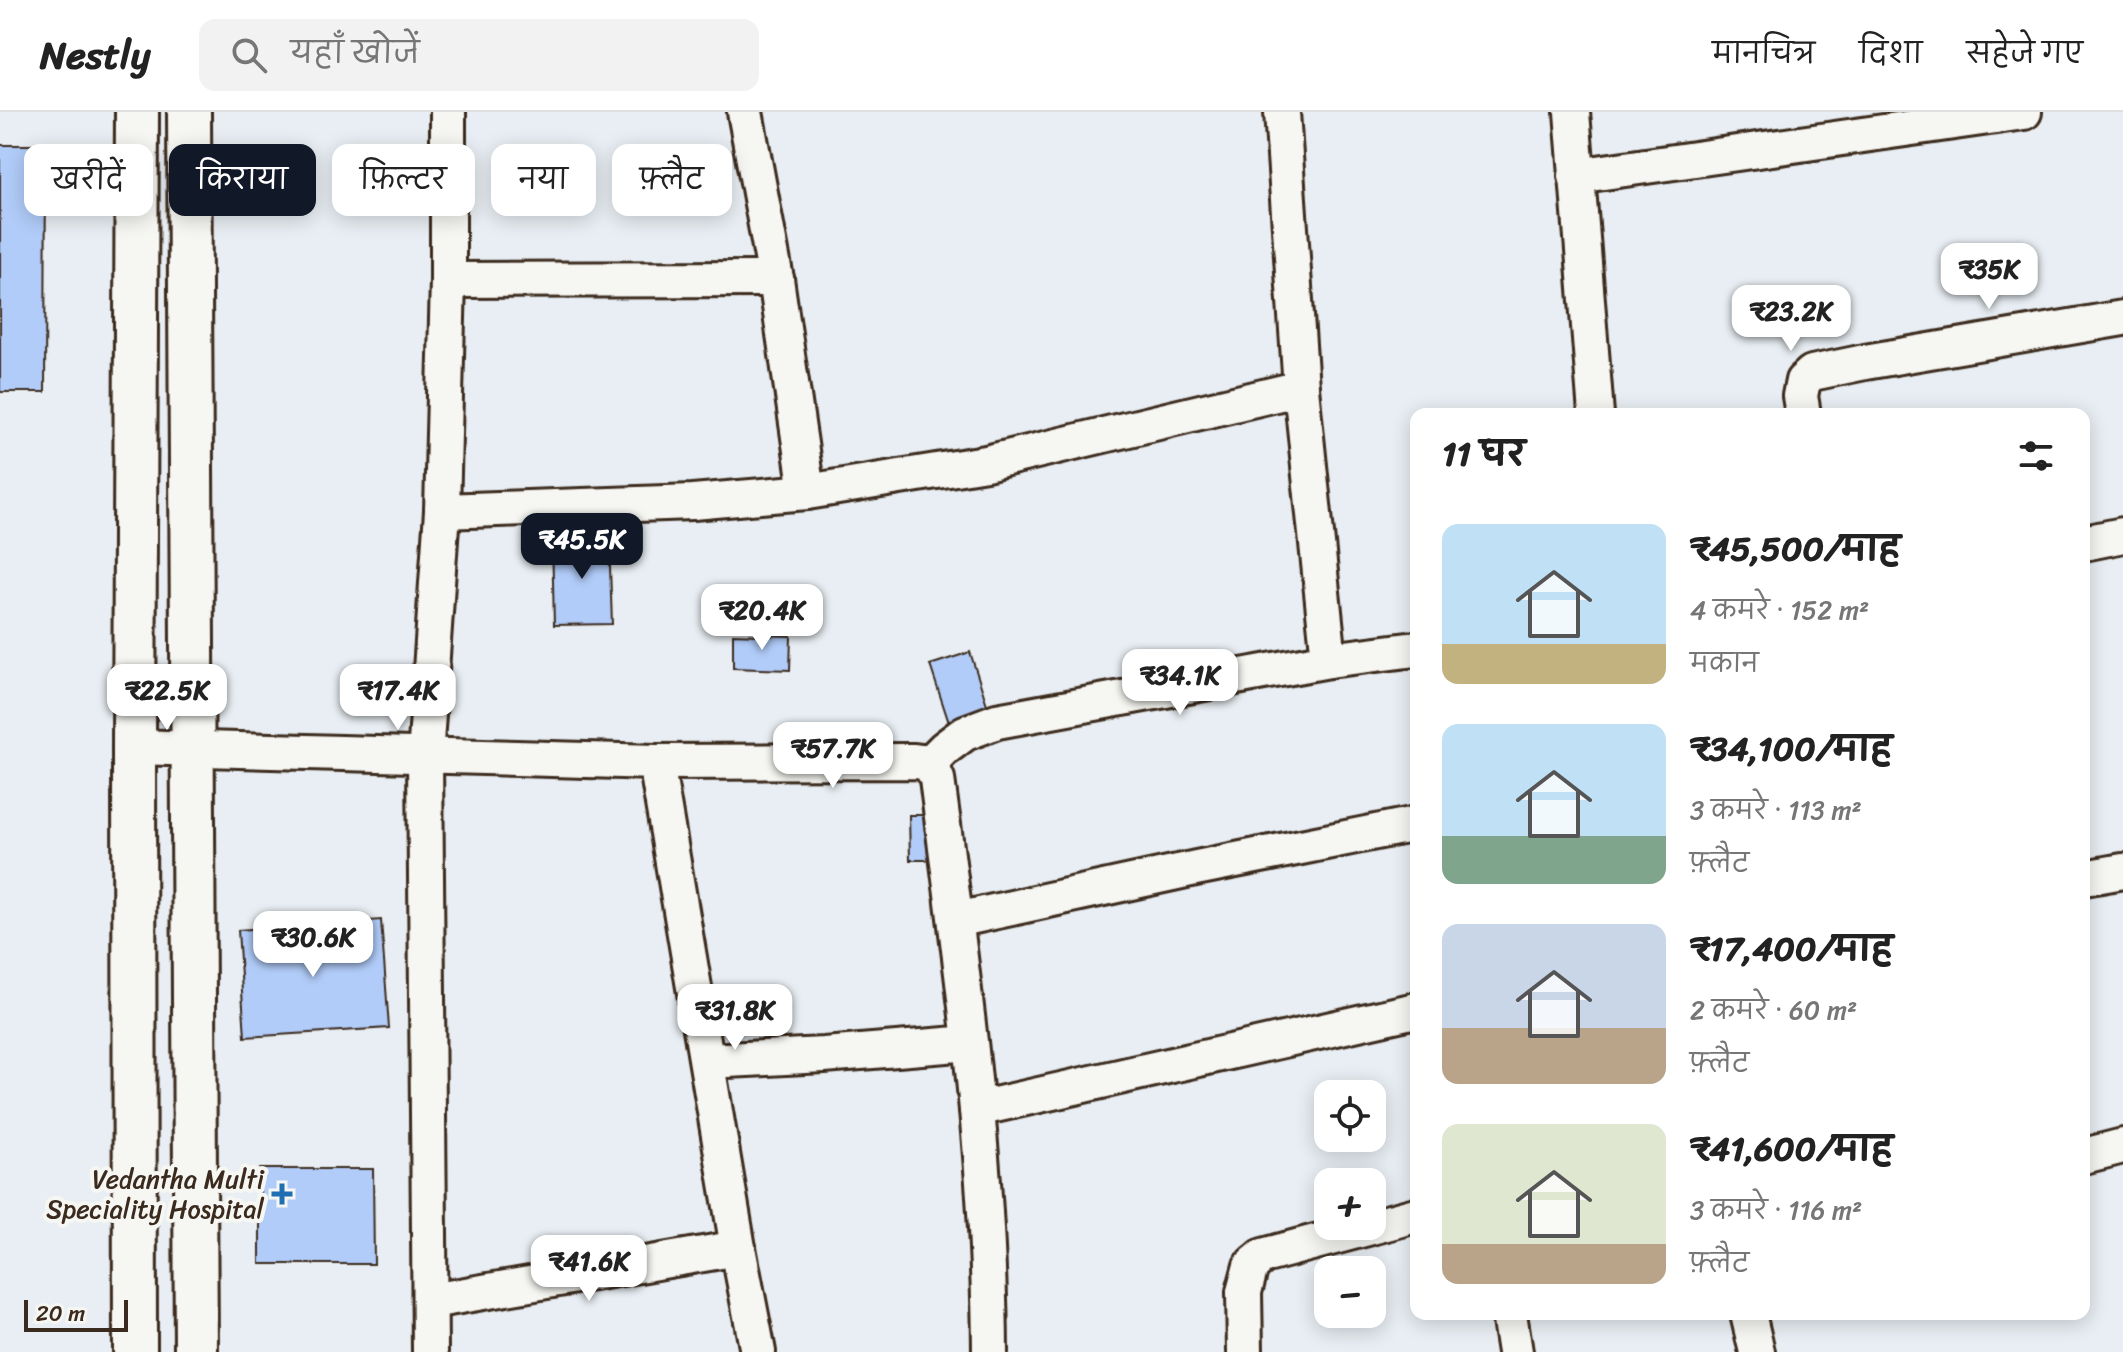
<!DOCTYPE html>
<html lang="hi">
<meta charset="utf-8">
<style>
body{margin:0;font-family:Sriracha,"Playpen Sans Deva",sans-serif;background:#f2f2f2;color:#222;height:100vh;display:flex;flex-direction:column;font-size:30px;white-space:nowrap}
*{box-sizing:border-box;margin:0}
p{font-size:26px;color:#767676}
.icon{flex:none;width:44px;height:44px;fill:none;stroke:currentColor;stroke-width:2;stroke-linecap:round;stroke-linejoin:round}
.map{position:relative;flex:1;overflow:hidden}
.details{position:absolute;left:1410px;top:296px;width:680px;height:912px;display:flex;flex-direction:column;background:#fff;border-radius:16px;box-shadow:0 4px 20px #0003}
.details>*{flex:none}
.top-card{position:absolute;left:24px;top:32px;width:760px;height:72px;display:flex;gap:16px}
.buttons{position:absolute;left:1314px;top:968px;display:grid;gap:16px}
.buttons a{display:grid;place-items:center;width:72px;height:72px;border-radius:16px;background:#fff;box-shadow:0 4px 20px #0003;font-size:40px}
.scale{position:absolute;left:24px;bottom:20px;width:104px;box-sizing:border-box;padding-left:8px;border:4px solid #3b2a1e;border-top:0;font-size:22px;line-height:28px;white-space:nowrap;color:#3b2a1e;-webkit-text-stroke:6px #f6f6f2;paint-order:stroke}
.price{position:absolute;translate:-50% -68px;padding:0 18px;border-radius:16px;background:#fff;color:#222;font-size:26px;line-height:52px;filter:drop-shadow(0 2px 4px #0008)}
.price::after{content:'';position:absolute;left:50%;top:48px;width:24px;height:18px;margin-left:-12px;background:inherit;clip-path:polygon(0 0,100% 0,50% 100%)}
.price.current{background:#111827;color:#fff}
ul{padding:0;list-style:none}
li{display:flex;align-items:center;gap:24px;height:200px;padding:0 32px}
li span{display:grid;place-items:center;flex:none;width:224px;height:160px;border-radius:16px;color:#555}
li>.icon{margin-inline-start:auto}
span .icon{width:96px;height:96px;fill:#fffc;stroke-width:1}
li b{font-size:34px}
h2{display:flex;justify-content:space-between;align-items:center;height:96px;padding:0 32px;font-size:34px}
.chip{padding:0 28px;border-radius:16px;background:#fff;box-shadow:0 4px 20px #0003;font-size:28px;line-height:72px}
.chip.current{background:#111827;color:#fff}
header{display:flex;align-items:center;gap:48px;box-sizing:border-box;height:112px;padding:0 40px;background:#fff;border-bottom:2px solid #e0e0e0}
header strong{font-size:38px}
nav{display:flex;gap:44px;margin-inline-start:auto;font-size:28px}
.search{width:560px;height:72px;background:#f2f2f2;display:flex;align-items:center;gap:20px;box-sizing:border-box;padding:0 28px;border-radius:16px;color:#767676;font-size:30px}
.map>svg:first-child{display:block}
</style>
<header>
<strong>Nestly</strong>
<div class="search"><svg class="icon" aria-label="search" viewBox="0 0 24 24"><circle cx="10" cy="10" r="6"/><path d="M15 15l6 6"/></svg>यहाँ खोजें</div>
<nav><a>मानचित्र</a><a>दिशा</a><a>सहेजे गए</a></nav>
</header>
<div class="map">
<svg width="2123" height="1240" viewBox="0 0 2123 1240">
<rect width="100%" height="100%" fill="#e8eef3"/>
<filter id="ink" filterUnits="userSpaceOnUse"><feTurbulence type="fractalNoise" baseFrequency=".0125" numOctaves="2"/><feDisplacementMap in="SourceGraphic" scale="16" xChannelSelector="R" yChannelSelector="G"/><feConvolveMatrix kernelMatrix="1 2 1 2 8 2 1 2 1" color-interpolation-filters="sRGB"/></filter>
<g filter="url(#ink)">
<!-- building -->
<g fill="#b1ccf9" stroke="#3b2a1e" stroke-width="2">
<polygon points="0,33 46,33 45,280 0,280"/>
<polygon points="609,425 612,512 554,513 552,426"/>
<polygon points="733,522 791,524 790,558 733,556"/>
<polygon points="970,540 990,602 950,614 930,553"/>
<polygon points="909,703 937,703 938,748 910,748"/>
<polygon points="381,808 389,916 245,925 238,818"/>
<polygon points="260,1057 373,1057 374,1152 260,1152"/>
</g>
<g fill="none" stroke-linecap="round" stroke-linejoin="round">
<defs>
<g id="minor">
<polyline points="745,0 776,167 807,380"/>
<polyline points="1282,0 1301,276 1329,548"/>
<polyline points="1572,0 1596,302"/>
<polyline points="1576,64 2024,0"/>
<polyline points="448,168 776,167"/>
<polyline points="1803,302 1800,284 1803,269 1812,261 1865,250 2123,206"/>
<polyline points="442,399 693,390 807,380 986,351 1301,276"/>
<polyline points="2084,431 2123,423"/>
<path d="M 134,635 L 656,650 L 914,649 L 930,651 L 937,667 C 962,857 989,1048 990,1240"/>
<polyline points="656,650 738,1136 758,1240"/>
<polyline points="930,651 945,636 965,621 997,609 1329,548 1416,537"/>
<polyline points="2084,766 2123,759"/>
<polyline points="956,808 1196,756 1416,712"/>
<polyline points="707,949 824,943 970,931"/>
<polyline points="977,997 1416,898"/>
<polyline points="2084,1044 2123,1034"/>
<polyline points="431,1189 738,1136"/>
<polyline points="1509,1202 1515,1240"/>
<polyline points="1748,1202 1757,1240"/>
<polyline points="430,1240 425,645 442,399 448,168 448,0"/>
<polyline points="1245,1240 1244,1180 1251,1154 1263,1144 1416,1103"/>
</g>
<g id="tertiary">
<polyline points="189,0 196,1240"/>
<polyline points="135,1240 134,635 137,0"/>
</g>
</defs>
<!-- minor casing -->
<use href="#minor" stroke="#3b2a1e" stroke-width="40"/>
<!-- tertiary casing -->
<use href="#tertiary" stroke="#3b2a1e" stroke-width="48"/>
<!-- minor -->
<use href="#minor" stroke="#f6f6f2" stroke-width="34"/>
<!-- tertiary -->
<use href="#tertiary" stroke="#f6f6f2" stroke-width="42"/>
</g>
</g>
<!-- markers -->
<path fill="#1f6fb2" stroke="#f6f6f2" stroke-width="3" d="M278 1070h8v8h8v8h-8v8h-8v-8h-8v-8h8z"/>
<g text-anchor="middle" stroke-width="8" stroke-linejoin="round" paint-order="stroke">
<!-- poi labels -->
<g font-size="26" fill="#3b2a1e" stroke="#f6f6f2" text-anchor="end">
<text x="264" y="1076">Vedantha Multi<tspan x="264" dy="30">Speciality Hospital</tspan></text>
</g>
</g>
</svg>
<div class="buttons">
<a><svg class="icon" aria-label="locate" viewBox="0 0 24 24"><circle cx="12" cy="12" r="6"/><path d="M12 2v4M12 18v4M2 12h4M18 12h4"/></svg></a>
<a>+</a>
<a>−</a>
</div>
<div class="scale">20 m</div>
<b class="price" style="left:1989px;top:199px">₹35K</b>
<b class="price" style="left:1791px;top:241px">₹23.2K</b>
<b class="price current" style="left:582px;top:469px">₹45.5K</b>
<b class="price" style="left:762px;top:540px">₹20.4K</b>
<b class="price" style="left:1180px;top:605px">₹34.1K</b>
<b class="price" style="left:167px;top:620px">₹22.5K</b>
<b class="price" style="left:398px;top:620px">₹17.4K</b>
<b class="price" style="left:833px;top:678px">₹57.7K</b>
<b class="price" style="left:313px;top:867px">₹30.6K</b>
<b class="price" style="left:735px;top:940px">₹31.8K</b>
<b class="price" style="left:589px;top:1191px">₹41.6K</b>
<div class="top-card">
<a class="chip">खरीदें</a>
<a class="chip current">किराया</a>
<a class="chip">फ़िल्टर</a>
<a class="chip">नया</a>
<a class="chip">फ़्लैट</a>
</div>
<section class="details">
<h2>11 घर<svg class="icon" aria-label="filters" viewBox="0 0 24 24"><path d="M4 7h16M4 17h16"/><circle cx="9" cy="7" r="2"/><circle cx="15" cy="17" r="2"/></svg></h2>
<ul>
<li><span style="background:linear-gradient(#bfe0f5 75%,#c2b280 0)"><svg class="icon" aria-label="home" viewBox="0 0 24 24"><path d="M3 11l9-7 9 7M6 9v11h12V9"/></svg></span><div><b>₹45,500/माह</b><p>4 कमरे · 152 m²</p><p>मकान</p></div></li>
<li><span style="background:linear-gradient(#bfe0f5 70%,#7fa58c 0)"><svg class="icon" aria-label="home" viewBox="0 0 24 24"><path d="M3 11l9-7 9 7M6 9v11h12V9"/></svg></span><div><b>₹34,100/माह</b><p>3 कमरे · 113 m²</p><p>फ़्लैट</p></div></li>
<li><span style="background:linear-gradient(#c9d6e8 65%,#b9a48a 0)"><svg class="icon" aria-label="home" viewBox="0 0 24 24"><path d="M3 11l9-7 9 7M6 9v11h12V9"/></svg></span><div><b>₹17,400/माह</b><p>2 कमरे · 60 m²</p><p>फ़्लैट</p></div></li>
<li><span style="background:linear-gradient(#dfe7d0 75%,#b9a48a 0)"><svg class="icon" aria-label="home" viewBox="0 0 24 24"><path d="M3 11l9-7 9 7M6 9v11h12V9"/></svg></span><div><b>₹41,600/माह</b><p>3 कमरे · 116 m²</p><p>फ़्लैट</p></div></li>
</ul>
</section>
</div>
